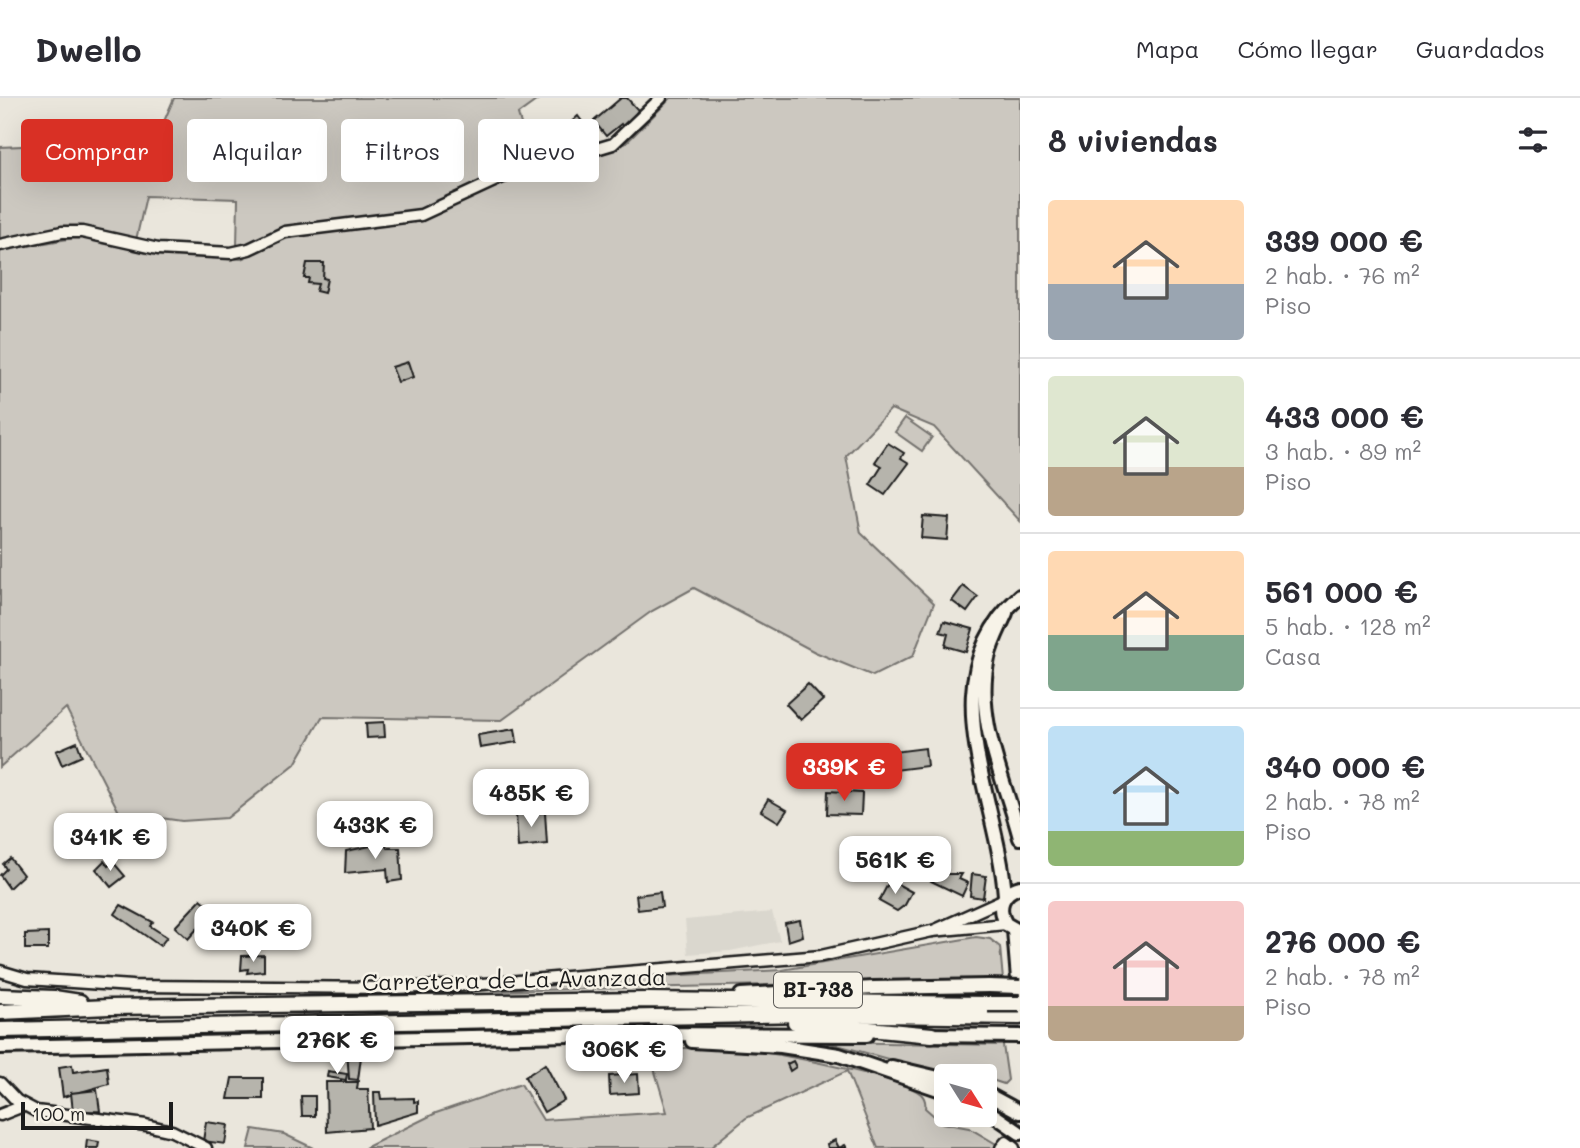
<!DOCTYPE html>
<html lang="es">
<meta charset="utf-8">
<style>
body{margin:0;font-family:Mali,sans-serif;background:#f7f7f7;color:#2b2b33;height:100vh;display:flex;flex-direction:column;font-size:26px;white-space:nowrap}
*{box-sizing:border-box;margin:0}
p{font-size:23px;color:#7c7c81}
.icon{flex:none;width:38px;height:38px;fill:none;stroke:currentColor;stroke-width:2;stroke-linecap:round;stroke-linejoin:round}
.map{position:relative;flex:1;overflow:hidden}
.panel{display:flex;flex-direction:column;background:#fff;width:560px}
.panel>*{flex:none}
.guide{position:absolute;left:21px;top:21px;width:665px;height:63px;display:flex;gap:14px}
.needle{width:46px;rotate:127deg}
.buttons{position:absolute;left:934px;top:966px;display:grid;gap:14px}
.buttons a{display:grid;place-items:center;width:63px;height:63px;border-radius:7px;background:#fff;box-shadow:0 7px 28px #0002;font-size:35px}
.scale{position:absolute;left:21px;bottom:18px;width:152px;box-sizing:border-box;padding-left:7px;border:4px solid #1c1c1c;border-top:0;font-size:19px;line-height:24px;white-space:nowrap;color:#1c1c1c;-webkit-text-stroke:5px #f7f3e8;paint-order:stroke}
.price{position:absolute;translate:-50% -60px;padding:0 16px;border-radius:14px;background:#fff;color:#222;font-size:23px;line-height:46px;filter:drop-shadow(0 2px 4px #0008)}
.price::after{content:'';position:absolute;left:50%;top:42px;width:21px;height:16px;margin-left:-10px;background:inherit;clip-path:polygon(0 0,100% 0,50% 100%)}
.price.on{background:#d93025;color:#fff}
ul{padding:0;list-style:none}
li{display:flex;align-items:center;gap:21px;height:175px;padding:0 28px}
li+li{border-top:2px solid #e1e1e2}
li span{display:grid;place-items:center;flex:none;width:196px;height:140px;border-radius:7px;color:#555}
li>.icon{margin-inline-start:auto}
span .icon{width:84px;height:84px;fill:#fffc;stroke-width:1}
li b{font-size:30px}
h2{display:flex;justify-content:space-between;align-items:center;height:84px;padding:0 28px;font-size:30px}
.pill{padding:0 24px;border-radius:7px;background:#fff;box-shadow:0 7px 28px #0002;font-size:24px;line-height:63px}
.pill.on{background:#d93025;color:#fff}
header{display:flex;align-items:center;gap:42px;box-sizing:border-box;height:98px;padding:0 35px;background:#fff;border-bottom:2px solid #e1e1e2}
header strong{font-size:33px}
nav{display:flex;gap:38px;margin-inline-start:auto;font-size:24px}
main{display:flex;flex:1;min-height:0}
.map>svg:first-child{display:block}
</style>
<header>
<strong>Dwello</strong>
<nav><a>Mapa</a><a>Cómo llegar</a><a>Guardados</a></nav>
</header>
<main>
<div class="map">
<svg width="1020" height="1050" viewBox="0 0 1020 1050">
<rect width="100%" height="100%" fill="#eae6dc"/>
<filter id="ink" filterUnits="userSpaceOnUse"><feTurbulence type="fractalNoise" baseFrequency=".0143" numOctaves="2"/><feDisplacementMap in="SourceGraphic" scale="14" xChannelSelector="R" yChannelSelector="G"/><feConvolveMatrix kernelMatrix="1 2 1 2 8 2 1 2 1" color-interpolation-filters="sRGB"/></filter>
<g filter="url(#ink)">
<!-- built -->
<polygon fill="#dad7ce" points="772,814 780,843 730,853 688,856 685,822"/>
<!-- green -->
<g fill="#ccc8c0" stroke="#74726e" stroke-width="2">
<polygon points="174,0 540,0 518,16 533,65 495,75 425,111 281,131 249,147 237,148 238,101 146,98 136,142 74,129 0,142 0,49 156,42"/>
<polygon points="671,0 1020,0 1020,423 934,329 891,311 846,358 861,435 934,505 913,558 873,578 815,554 694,490 652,513 502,622 322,619 295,666 227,720 182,723 119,714 66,610 0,669 0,153 79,139 154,155 241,161 291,138 428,119 489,88 626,45"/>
<polygon points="905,320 932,339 922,353 895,334"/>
<polygon points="976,839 990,841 1000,849 1003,882 493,893 642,879 782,872"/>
<polygon points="826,944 1003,947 1008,982 1004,986 958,971 953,972 950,978"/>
<path d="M 648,950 C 680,950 713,949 745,952 C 775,955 902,979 921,996 C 925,1000 926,1005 925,1010 L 942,1025 L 969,1030 L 1003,1050 L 878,1050 L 847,973 L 746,1020 L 710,1050 L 365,1050 L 436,1015 L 521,986 L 543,1022 L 667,1014 Z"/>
<polygon points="253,1031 284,1036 313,1050 248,1050"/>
</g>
<!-- building -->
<g fill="#b6b4ac" stroke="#1c1c1c" stroke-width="2">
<polygon points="621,0 627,0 638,12 625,32 621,26 606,38 594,23"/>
<polygon points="578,18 587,30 578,37 569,26"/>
<polygon points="559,38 565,50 547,59 541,46"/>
<polygon points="580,67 582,74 575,77 572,69"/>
<polygon points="307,165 324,165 323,180 327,181 324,195 316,193 318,186 308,185 309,180 304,180"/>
<polygon points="408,264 413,279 398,284 392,269"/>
<polygon points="888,345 904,355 901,360 909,365 885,397 870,387 882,368 875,364"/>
<polygon points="923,418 949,420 947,442 921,440"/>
<polygon points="963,488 978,499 967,514 952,503"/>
<polygon points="944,523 973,531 966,554 945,548 948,536 940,534"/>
<polygon points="808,586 823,602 801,622 786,606"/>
<polygon points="384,624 385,639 367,640 366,625"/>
<polygon points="515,631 517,644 480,650 478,637"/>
<polygon points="77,644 82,658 62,667 56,653"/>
<polygon points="925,650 927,668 895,672 893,654"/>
<polygon points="828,693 862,695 861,717 827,716"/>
<polygon points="768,701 787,712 779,724 761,713"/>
<polygon points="545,714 547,746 518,749 516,716"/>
<polygon points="385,745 387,750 400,750 402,782 388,784 387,771 345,775 346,753"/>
<polygon points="10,760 23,777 9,790 0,777 6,771 3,766"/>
<polygon points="104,763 108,768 113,764 125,778 111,789 96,771"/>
<polygon points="934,776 962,776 959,781 968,785 962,798 931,783"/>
<polygon points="972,776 986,778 983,800 970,798"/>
<polygon points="890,782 912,794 905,807 897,813 879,803"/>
<polygon points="660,794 662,809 638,812 636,797"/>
<polygon points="201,801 214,812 188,841 175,829"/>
<polygon points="121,807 153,824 150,828 167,839 160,848 115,816"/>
<polygon points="800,822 803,838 788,843 785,825"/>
<polygon points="48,835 48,851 25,851 25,836"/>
<polygon points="264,857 264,873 247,875 248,871 241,872 242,858"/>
<polygon points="362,951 358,982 349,981 347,952"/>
<polygon points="793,963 796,969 790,973 787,966"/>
<polygon points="545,966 564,1002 544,1014 525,979"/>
<polygon points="72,967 73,974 107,969 109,986 63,999 59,969"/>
<polygon points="328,973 347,976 346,982 327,979"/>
<polygon points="638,976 639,995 610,997 609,978"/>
<polygon points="232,980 263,980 263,1001 228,1001"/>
<polygon points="326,984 358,984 357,991 368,991 370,1030 327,1034"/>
<polygon points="97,992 100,1013 73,1014 71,995"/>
<polygon points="374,994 380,994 381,1001 414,1000 414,1004 418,1003 418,1014 375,1027"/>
<polygon points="301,998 315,998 315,1018 302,1018"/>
<polygon points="206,1024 228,1027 225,1046 203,1043"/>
<polygon points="87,1042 99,1044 98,1050 86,1050"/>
<polygon points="835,1042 839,1050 845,1047 847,1050 828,1050 827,1046"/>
</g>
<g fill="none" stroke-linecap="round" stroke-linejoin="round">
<defs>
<g id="minor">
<polyline points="0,147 62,134 82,134 158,151 231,155 249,151 285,134 421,117 503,79 613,46 661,0"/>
<polyline points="933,833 1002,802"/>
<polyline points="0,873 27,881 132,888 395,890 471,887 821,858 932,833 1006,826"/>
<polyline points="0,985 17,1003 36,1013 146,1027 172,1033 206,1050"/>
<polyline points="0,1017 23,1008"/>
<polyline points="1001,1050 1006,1044 1014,1050"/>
</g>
<g id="major">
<path d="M 1006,515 C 1000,529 991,545 988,560 C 974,622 1005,681 1020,740"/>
<path d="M 1020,789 C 1002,794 996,810 1006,826 L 1020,834"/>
<path d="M 1005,797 C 997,695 928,580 1020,498"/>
<polyline points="1014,832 1020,906"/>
<polyline points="741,897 874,890 989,888"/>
<polyline points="924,937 1020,938"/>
<polyline points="692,943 781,948 839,957 947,994"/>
<polyline points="0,949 618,936 867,937"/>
<polyline points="892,969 947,982"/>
<polyline points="985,995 1020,1014"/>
<polyline points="985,1011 1020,1035"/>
</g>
<g id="highway">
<polyline points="0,898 54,900 80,904"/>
<polyline points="0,914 109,909 647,902 988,906"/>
<polyline points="795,924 932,937"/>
<polyline points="0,932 806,916 1020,919"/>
</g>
</defs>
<!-- minor casing -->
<use href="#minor" stroke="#1c1c1c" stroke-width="15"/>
<!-- major casing -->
<use href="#major" stroke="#1c1c1c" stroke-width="18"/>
<!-- highway casing -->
<use href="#highway" stroke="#1c1c1c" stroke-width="19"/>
<!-- minor -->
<use href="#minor" stroke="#f7f3e8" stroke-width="10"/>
<!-- major -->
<use href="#major" stroke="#f7f3e8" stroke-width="12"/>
<!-- highway -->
<use href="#highway" stroke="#f7f3e8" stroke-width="14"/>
<defs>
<polyline id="major-bridge" points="989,888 1020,889"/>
<polyline id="highway-bridge" points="988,906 1020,906"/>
</defs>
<!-- major-bridge casing -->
<use href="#major-bridge" stroke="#1c1c1c" stroke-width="18" stroke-linecap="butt"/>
<!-- highway-bridge casing -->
<use href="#highway-bridge" stroke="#1c1c1c" stroke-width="19" stroke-linecap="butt"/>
<!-- major-bridge -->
<use href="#major-bridge" stroke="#f7f3e8" stroke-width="12"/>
<!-- highway-bridge -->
<use href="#highway-bridge" stroke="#f7f3e8" stroke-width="14"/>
</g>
</g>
<g text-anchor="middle" stroke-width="5" stroke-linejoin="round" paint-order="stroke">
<!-- shield labels -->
<rect fill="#f7f3e8" stroke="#5e5c59" stroke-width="2" x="774" y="874.5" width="88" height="35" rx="5"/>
<g font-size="21" font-weight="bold" fill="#1c1c1c">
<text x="818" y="899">BI-738</text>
</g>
<!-- street labels -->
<g font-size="23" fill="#1c1c1c" stroke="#f7f3e8">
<text transform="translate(514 882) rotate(-1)" y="8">Carretera de La Avanzada</text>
</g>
</g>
</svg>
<div class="buttons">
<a><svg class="needle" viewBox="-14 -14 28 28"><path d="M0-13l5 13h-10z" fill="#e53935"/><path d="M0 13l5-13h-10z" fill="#7c7c81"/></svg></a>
</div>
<div class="scale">100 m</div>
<b class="price on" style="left:844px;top:705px">339K €</b>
<b class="price" style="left:531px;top:731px">485K €</b>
<b class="price" style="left:375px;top:763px">433K €</b>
<b class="price" style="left:110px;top:775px">341K €</b>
<b class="price" style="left:895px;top:798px">561K €</b>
<b class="price" style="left:253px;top:866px">340K €</b>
<b class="price" style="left:337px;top:978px">276K €</b>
<b class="price" style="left:624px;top:987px">306K €</b>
<div class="guide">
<a class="pill on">Comprar</a>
<a class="pill">Alquilar</a>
<a class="pill">Filtros</a>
<a class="pill">Nuevo</a>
</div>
</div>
<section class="panel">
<h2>8 viviendas<svg class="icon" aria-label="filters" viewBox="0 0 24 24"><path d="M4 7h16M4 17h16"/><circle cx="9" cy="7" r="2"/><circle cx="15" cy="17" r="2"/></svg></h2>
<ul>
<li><span style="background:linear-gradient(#ffd9b3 60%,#9aa5b1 0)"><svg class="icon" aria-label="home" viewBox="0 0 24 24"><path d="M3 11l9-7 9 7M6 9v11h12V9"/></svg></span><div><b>339 000 €</b><p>2 hab. · 76 m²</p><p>Piso</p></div></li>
<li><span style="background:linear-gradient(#dfe7d0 65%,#b9a48a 0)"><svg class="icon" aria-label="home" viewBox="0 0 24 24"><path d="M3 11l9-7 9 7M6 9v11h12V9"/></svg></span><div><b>433 000 €</b><p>3 hab. · 89 m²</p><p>Piso</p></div></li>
<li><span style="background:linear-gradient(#ffd9b3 60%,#7fa58c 0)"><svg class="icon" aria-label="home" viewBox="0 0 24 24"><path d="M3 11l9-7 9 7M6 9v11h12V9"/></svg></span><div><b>561 000 €</b><p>5 hab. · 128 m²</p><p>Casa</p></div></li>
<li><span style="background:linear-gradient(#bfe0f5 75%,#8fb573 0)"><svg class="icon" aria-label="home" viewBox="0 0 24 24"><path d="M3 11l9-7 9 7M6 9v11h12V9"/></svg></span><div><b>340 000 €</b><p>2 hab. · 78 m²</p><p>Piso</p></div></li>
<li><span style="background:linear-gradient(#f6c9c9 75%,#b9a48a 0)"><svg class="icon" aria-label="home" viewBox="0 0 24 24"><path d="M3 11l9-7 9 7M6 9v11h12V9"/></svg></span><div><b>276 000 €</b><p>2 hab. · 78 m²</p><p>Piso</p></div></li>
</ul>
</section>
</main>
